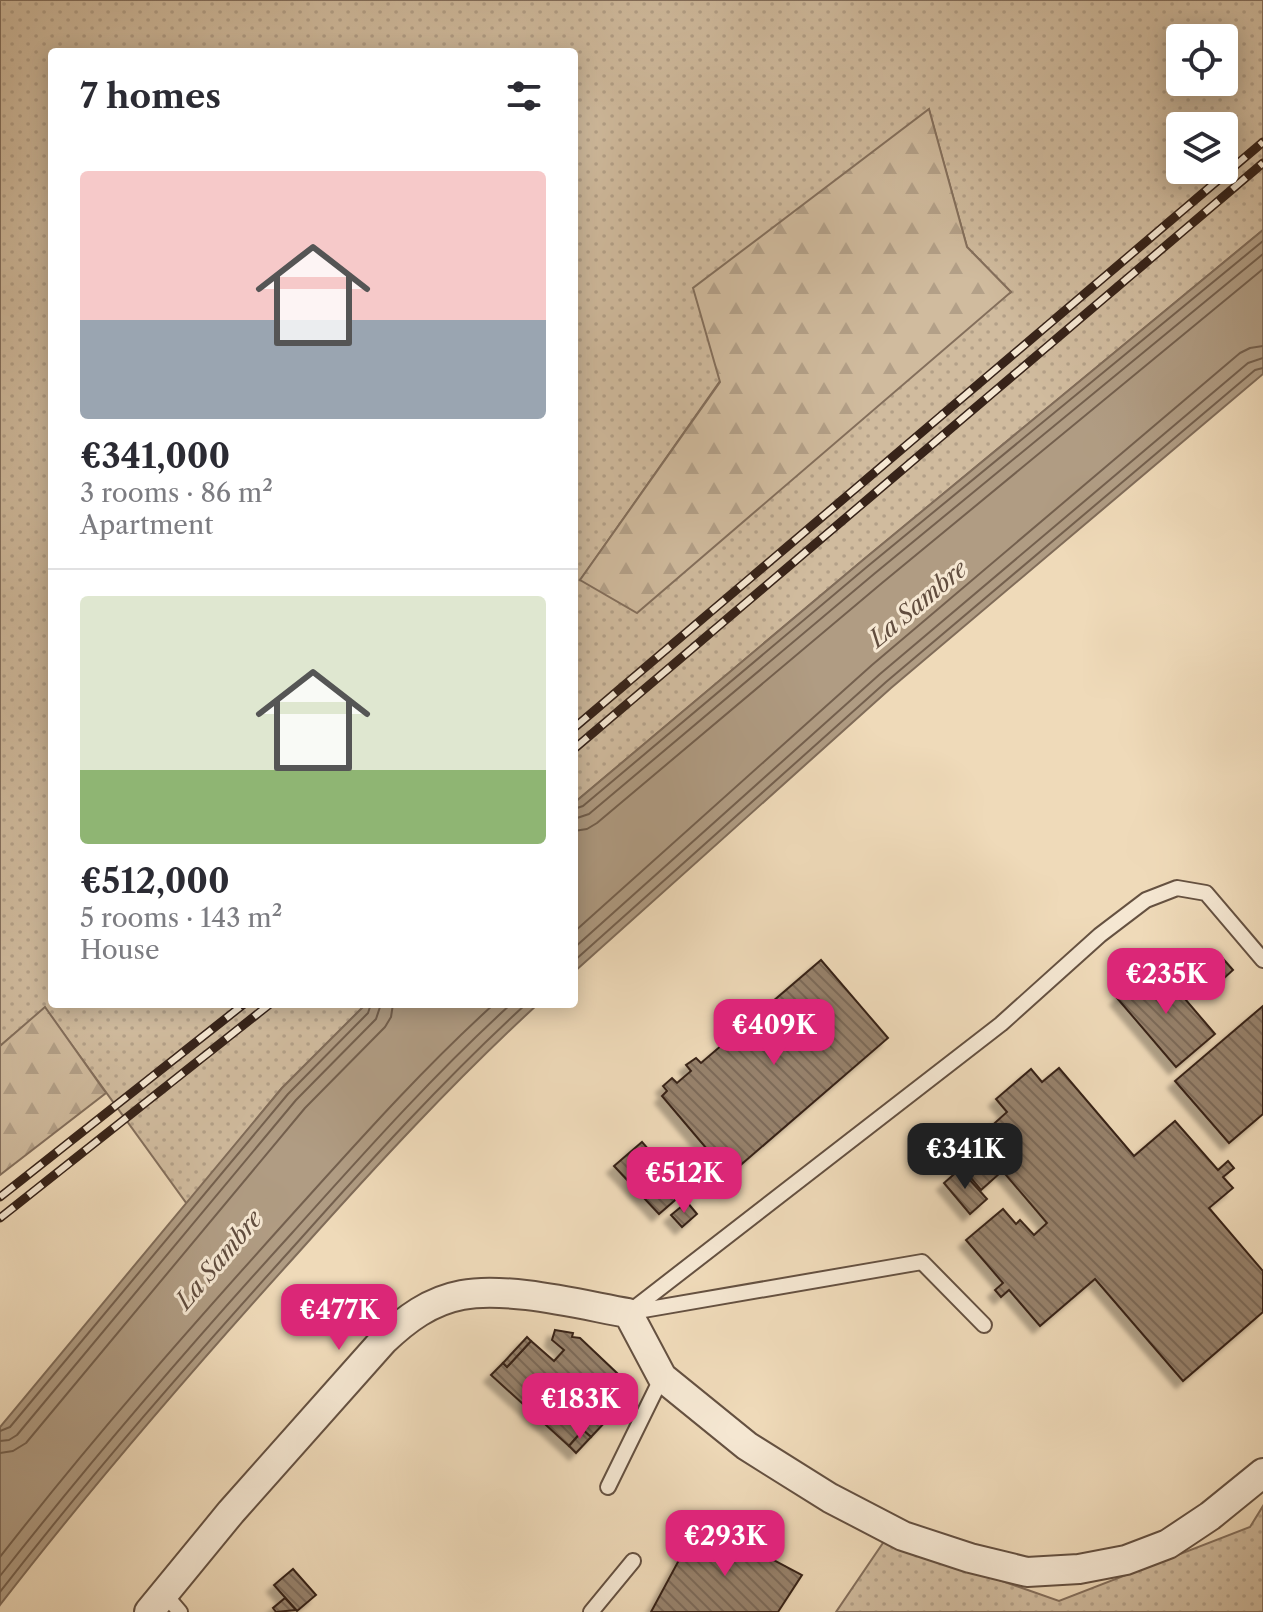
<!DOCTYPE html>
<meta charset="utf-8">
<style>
body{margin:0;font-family:"Libre Caslon Text",serif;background:#f2f2f3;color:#2b2b33;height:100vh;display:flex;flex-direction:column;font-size:30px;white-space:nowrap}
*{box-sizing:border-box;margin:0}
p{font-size:26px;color:#7c7c81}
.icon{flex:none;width:44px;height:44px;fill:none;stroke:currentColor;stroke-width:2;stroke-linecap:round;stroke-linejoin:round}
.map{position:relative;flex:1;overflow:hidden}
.drawer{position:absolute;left:48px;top:48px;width:530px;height:960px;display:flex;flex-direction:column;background:#fff;border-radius:8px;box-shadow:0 4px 20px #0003}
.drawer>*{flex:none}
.controls{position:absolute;left:1166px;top:24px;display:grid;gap:16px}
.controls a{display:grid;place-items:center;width:72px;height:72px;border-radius:8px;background:#fff;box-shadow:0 4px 20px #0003;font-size:40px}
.price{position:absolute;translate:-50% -68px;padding:0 18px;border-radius:16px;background:#db2777;color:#fff;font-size:26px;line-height:52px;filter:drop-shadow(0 2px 4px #0008)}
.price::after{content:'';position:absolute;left:50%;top:48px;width:24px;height:18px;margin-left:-12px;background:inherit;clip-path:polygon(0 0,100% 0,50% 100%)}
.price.selected{background:#222;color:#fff}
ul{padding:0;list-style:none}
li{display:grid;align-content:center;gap:16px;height:424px;padding:0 32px}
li+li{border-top:2px solid #e1e1e2}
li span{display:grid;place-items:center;height:248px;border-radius:8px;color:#555}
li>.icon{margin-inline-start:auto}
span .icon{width:144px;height:144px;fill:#fffc;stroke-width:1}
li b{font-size:34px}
h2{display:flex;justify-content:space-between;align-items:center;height:96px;padding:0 32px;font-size:34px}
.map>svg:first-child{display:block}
</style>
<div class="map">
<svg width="1263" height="1612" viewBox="0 0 1263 1612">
<defs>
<pattern id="grass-dots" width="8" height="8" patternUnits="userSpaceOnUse" patternTransform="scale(2)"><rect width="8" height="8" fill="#d0bb9e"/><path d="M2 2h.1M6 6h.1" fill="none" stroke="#b3a088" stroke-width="1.8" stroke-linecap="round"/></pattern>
<pattern id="forest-firs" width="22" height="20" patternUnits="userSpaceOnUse" patternTransform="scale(2)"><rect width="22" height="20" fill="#d0bb9e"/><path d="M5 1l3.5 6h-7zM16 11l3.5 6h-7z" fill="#b3a088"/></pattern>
<pattern id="building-back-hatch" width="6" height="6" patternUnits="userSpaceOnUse" patternTransform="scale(2)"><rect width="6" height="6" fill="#97826c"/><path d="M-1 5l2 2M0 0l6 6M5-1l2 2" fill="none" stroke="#7c6a58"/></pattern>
<filter id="shadow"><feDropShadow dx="-7" dy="7" stdDeviation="2" flood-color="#0004"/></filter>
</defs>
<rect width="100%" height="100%" fill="#efdab9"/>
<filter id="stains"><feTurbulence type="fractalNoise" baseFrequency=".0025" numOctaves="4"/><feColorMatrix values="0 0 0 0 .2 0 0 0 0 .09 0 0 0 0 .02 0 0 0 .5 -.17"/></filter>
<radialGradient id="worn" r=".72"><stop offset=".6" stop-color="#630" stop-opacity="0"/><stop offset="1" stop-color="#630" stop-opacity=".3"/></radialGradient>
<!-- grass -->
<g fill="url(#grass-dots)" stroke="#846f5c" stroke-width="2" fill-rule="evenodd">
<path d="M 0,0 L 1263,0 L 1263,230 L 863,560 L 574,803 L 574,52 L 52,52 L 52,1004 L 366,1004 L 282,1088 L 187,1204 L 45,1008 L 0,1046 ZM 1180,38 L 1224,38 L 1224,82 L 1180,82 ZM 929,110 L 967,247 L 1011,292 L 581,579 L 720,381 ZM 1180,126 L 1224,126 L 1224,170 L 1180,170 Z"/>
<polygon points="1263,1506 1263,1612 836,1612 885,1540 1059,1601 1250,1527"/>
</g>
<!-- forest -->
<g fill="url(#forest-firs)" stroke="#846f5c" stroke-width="2">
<polygon points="929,109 967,247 1011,292 637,613 580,580 720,382 693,288"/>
<polygon points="45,1007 106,1093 0,1175 0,1046"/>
</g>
<!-- water -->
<g fill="#b09c83" stroke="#806c59" stroke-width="2">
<polygon points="1263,230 1263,374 891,688 574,972 574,803 863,560"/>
<path d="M 366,1004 L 538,1004 C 453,1082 375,1167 298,1253 C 195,1367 94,1483 0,1605 L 0,1427 L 282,1088 Z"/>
</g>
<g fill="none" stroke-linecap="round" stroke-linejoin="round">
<!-- shore -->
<g stroke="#74604e" stroke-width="2">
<polyline points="574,809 583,806 868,566 1263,241"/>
<polyline points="574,819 589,814 874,574 1263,254"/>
<polyline points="574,831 587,829 597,823 882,583 1263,269"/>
<polyline points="574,932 872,665 1240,353 1250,348 1263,346"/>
<polyline points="574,948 880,674 1248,363 1263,358"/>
<polyline points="574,961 886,682 1255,370 1263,368"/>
<polyline points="0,1431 10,1427 288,1094 368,1013 371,1004"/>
<polyline points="0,1441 9,1440 17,1435 296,1100 376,1019 381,1004"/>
<polyline points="0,1453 13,1451 26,1443 305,1108 385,1027 391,1017 393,1004"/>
<path d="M 0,1557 C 91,1440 189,1329 288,1219 C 354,1146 420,1071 494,1004"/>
<path d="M 0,1576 C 93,1458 191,1344 292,1233 C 363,1154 433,1075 511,1004"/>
<path d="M 0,1592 C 93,1472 193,1358 295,1245 C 369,1162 444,1079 526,1004"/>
</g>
</g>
<!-- building -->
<g fill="url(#building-back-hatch)" stroke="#372319" stroke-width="2" filter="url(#shadow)">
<polygon points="1218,953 1233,970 1223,979 1208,962"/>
<polygon points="821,960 888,1038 729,1175 662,1096 667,1091 663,1086 672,1078 677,1083 691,1071 686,1065 696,1058 701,1063"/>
<polygon points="1156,965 1215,1034 1176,1067 1117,998"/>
<polygon points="1263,1006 1263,1114 1229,1143 1175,1081"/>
<polygon points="1059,1068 1134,1156 1175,1121 1218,1170 1228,1161 1234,1168 1223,1177 1233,1188 1209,1208 1263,1271 1263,1312 1183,1381 1095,1279 1040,1326 1009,1290 1001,1297 995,1290 1003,1283 966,1240 1003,1209 1016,1224 1020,1220 1034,1235 1047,1223 976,1140 1007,1112 996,1099 1031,1069 1042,1082"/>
<polygon points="642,1142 676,1181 671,1185 681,1195 659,1214 614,1166"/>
<polygon points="984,1157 999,1174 981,1190 966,1172"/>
<polygon points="960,1169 987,1199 970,1214 944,1183"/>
<polygon points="687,1202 697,1214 682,1227 671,1215"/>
<polygon points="555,1330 573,1333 572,1337 580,1338 618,1374 607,1390 614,1396 599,1413 607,1420 591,1437 583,1430 569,1446 491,1375 503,1363 507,1367 531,1341 554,1361 564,1350 552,1340"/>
<polygon points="527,1337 531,1341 507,1367 503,1363"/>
<polygon points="583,1430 591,1437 576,1453 569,1446"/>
<polygon points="700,1521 802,1575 778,1612 651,1612"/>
<polygon points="293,1569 316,1595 297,1611 274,1585"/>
<polygon points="285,1598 296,1610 276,1612 273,1608"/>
</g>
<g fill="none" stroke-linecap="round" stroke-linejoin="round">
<defs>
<g id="lane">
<polyline points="632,1312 922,1262 984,1325"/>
<polyline points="628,1313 1001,1024 1100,935 1146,900 1177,888 1206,893 1263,960"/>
<polyline points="608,1487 662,1377"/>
<polyline points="163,1592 180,1612"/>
<polyline points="591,1612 633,1561"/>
</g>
<path id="street" d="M 149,1612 L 231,1512 L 383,1341 C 406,1319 430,1301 462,1295 C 507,1286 582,1305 628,1313 L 662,1377 L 747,1446 L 830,1498 L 903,1536 L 970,1558 L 1027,1572 L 1079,1569 L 1126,1560 L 1168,1544 L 1210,1516 L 1263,1473"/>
</defs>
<!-- lane casing -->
<use href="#lane" stroke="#655141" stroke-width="18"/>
<!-- street casing -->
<use href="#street" stroke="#655141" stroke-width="32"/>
<!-- lane -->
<use href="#lane" stroke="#f5e7d2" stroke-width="14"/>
<!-- street -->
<use href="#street" stroke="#f5e7d2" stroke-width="28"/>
<defs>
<g id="rail">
<polyline points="574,728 1263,142"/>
<polyline points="574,749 1263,163"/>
<polyline points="0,1197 244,1004"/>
<polyline points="0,1218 270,1004"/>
</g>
</defs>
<!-- rail casing -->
<use href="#rail" stroke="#372319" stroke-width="9"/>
<!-- rail -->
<use href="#rail" stroke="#f5e7d2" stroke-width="6" stroke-dasharray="18" stroke-linecap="butt"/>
</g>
<g text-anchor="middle" stroke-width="6" stroke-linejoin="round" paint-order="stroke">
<!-- water labels -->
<g font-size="24" font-style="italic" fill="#614d3e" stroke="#f5e7d2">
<text transform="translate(918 604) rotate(-40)" y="8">La Sambre</text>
<text transform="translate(219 1260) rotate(-50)" y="8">La Sambre</text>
</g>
</g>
<rect width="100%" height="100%" filter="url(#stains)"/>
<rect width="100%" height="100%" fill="url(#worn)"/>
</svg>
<div class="controls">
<a><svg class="icon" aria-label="locate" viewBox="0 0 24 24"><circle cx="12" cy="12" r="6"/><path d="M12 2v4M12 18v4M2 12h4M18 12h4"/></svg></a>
<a><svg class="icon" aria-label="layers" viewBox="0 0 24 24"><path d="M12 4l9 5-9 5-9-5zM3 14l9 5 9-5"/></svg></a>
</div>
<b class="price" style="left:1166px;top:1016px">€235K</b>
<b class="price" style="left:774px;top:1067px">€409K</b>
<b class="price selected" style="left:965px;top:1191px">€341K</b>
<b class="price" style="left:684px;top:1215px">€512K</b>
<b class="price" style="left:339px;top:1352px">€477K</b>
<b class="price" style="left:580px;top:1441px">€183K</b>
<b class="price" style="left:725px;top:1578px">€293K</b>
<section class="drawer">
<h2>7 homes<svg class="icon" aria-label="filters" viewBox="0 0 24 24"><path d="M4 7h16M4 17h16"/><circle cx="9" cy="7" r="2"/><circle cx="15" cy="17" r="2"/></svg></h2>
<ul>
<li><span style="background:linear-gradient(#f6c9c9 60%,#9aa5b1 0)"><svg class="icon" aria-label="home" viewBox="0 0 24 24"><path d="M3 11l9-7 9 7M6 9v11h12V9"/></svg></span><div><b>€341,000</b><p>3 rooms · 86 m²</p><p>Apartment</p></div></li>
<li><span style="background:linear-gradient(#dfe7d0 70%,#8fb573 0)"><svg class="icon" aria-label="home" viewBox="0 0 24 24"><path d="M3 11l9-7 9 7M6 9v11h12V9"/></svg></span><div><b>€512,000</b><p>5 rooms · 143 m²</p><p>House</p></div></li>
</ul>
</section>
</div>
